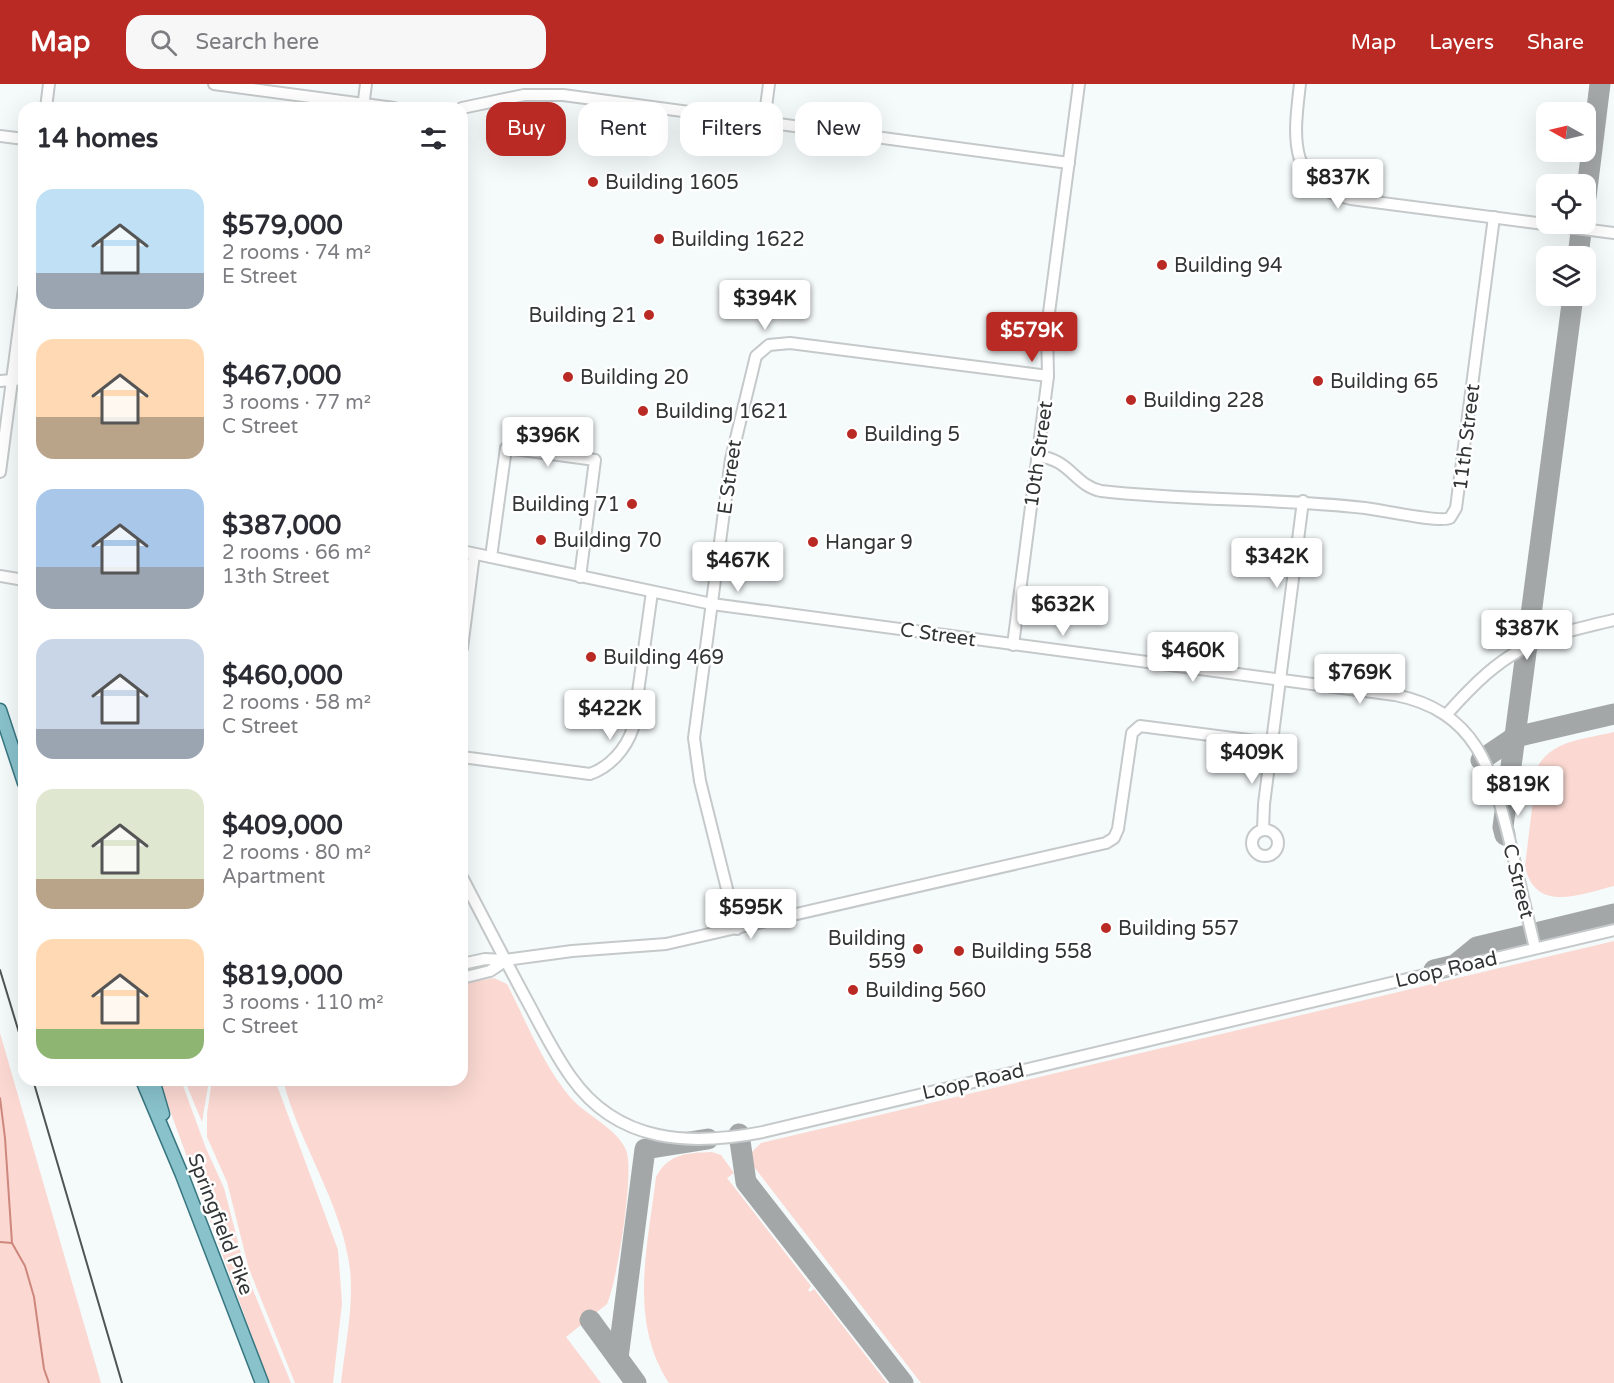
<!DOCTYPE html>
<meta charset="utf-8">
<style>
body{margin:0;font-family:"Varela Round",sans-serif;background:#f7f7f7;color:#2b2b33;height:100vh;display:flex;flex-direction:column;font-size:22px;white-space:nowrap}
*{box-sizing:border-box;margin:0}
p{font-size:20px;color:#7c7c81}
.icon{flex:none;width:33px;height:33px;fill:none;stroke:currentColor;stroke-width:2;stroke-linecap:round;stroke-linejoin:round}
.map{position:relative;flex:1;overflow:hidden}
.drawer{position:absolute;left:18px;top:18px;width:450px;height:984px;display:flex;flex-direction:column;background:#fff;border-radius:18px;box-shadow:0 6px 24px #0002}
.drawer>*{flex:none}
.hud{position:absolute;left:486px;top:18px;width:570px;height:54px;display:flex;gap:12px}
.needle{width:39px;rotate:278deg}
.buttons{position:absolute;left:1536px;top:18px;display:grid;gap:12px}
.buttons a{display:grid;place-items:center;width:60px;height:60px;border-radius:12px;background:#fff;box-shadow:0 6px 24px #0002;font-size:30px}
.price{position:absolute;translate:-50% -51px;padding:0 14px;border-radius:6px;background:#fff;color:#222;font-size:20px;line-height:39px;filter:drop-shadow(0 2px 3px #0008)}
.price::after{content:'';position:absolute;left:50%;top:36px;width:18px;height:14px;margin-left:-9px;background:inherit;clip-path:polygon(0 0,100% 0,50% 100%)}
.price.selected{background:#b82a23;color:#fff}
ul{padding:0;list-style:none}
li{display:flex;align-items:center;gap:18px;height:150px;padding:0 18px}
li span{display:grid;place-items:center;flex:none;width:168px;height:120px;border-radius:18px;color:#555}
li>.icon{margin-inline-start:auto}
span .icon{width:72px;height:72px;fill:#fffc;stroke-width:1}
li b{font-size:26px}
h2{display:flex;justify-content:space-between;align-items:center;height:72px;padding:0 18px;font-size:26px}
.tag{padding:0 21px;border-radius:18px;background:#fff;box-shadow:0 6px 24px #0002;font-size:21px;line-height:54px}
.tag.selected{background:#b82a23;color:#fff}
header{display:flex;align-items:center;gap:36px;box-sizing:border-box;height:84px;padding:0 30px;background:#b82a23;color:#fff}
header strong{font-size:28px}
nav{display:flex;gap:33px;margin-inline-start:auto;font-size:21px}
.search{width:420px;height:54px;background:#f7f7f7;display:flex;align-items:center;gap:15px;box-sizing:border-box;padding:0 21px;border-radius:18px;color:#7c7c81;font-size:22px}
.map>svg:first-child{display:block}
</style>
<header>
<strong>Map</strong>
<div class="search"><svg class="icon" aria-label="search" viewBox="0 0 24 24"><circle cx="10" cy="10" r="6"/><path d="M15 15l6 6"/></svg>Search here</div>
<nav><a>Map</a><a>Layers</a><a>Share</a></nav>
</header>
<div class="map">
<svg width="1614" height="1299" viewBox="0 0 1614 1299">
<rect width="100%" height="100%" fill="#f5fafb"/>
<!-- green -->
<g fill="#fbd8d2">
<path d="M 1614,648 L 1614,802 C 1581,810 1535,830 1525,782 L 1537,684 C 1551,656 1586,655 1614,648 Z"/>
<polygon points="1614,857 1614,1299 921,1299 751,1079 752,1068 761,1059"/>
<path d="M 494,894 L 507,900 C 526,937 543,981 570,1013 C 586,1032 616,1043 626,1066 C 635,1086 617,1198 607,1220 L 566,1253 L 601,1299 L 341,1299 C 345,1262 354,1223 350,1185 C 342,1119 299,1060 283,996 L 462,996 L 462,900 Z"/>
<polygon points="0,949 101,1299 0,1299"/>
<polygon points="159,996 181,996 205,1062 224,1104 246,1189 291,1299 269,1299"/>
<polygon points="184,996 209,996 202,1038 185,997"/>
<polygon points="212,996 275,996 338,1166 342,1219 333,1299 295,1299 249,1185 227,1098 207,1053 207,1030"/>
<path d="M 712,1068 L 721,1071 L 734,1089 L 727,1094 L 811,1202 L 808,1206 L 810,1208 L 814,1205 L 887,1299 L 669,1299 C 628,1236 648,1162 656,1093 C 669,1069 687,1069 712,1068 Z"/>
</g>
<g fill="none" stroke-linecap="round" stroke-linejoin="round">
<!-- stream -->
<g stroke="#cd877d" stroke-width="2">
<polyline points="0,1014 5,1054 12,1159 25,1182 34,1213 44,1285 49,1299"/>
<polyline points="0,1158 12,1159"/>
</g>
<!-- taxiway -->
<g stroke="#a3a7a8" stroke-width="21">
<polyline points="1586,113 1600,0"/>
<polyline points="1578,172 1582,140"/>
<polyline points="1481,676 1515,653 1614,630"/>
<polyline points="1505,751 1503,743 1573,212"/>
<polyline points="1434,886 1455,881 1477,863 1614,830"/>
<polyline points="739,1050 746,1098 903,1299"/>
<polyline points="590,1236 636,1299"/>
<polyline points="618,1274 645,1065 708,1055"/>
</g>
<defs>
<g id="minor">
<polyline points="214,0 394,24"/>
<path d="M 1300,0 C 1294,51 1286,101 1351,115 L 1614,149"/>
<polyline points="46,24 49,0"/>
<polyline points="363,24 366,0"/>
<polyline points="462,24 524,11 563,11 1069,79"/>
<polyline points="764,38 769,0"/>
<polyline points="0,52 24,55"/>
<polyline points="0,297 24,295"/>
<path d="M 1038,372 C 1071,376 1074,401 1101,407 C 1189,417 1277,414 1365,424 C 1382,426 1439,439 1450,434 L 1456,424 L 1494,133"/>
<polyline points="0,388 24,205"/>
<path d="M 462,467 L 712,520 L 1395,611 C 1477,627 1492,686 1510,758 C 1518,793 1527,829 1535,864"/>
<polyline points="491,473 506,364 595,376 580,493"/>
<polyline points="0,492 24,496"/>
<polyline points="1013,561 1048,292 1047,244 1079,0"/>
<polyline points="462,564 474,470"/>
<path d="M 1447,630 C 1505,565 1530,555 1614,536"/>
<path d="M 462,673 L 590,690 C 610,683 626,665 633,644 L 652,508"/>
<circle cx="1265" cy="759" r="13"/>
<polyline points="1263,746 1264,720 1303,417"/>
<path d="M 462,793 C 485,837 508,882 532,926 C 544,949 556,972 571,993 C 618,1060 691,1062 763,1048 L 1614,846"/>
<polyline points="737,845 700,697 694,654 731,375 756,272 769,261 790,259 1048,292"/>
<polyline points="462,880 485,875 505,876 572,867 666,860 1106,759 1114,754 1118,745 1132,649 1140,642 1272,659"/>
<polyline points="462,894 490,887 505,877"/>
</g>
<g id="major">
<polyline points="0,626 24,699"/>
<polyline points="142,996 182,1091 262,1299"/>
<polyline points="153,996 163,1030"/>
</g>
</defs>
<!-- minor casing -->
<use href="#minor" stroke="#c5c9ca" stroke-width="14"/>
<!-- major casing -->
<use href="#major" stroke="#387680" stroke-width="15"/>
<!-- minor -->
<use href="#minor" stroke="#fff" stroke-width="10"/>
<!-- major -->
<use href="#major" stroke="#89c2cb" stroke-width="12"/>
<!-- rail -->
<g stroke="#515455" stroke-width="2">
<polyline points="0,886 24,965"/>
<polyline points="33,996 122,1299"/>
</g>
</g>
<!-- markers -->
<g fill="#b82a23" stroke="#fff" stroke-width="2">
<circle cx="593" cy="98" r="6"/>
<circle cx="659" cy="155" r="6"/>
<circle cx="1162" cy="181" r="6"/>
<circle cx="649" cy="231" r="6"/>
<circle cx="568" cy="293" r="6"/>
<circle cx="1318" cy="297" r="6"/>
<circle cx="1131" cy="316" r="6"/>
<circle cx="643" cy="327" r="6"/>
<circle cx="852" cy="350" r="6"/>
<circle cx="632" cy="420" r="6"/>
<circle cx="541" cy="456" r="6"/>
<circle cx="813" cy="458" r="6"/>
<circle cx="591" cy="573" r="6"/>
<circle cx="1106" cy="844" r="6"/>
<circle cx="918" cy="865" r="6"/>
<circle cx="959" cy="867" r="6"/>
<circle cx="853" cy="906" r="6"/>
</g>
<g text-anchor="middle" stroke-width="5" stroke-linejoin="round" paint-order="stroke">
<!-- poi labels -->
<g font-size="20" fill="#323435" stroke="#fff" text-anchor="start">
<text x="605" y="105">Building 1605</text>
<text x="671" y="162">Building 1622</text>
<text x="1174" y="188">Building 94</text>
<text x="637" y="238" text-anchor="end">Building 21</text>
<text x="580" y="300">Building 20</text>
<text x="1330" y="304">Building 65</text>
<text x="1143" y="323">Building 228</text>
<text x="655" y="334">Building 1621</text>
<text x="864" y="357">Building 5</text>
<text x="620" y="427" text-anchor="end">Building 71</text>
<text x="553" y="463">Building 70</text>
<text x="825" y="465">Hangar 9</text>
<text x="603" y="580">Building 469</text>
<text x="1118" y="851">Building 557</text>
<text x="906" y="861" text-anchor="end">Building<tspan x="906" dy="23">559</tspan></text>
<text x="971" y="874">Building 558</text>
<text x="865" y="913">Building 560</text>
</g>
<!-- street labels -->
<g font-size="20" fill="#323435" stroke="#fff">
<text transform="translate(1466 353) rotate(-83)" y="7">11th Street</text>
<text transform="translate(1038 370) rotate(-82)" y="7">10th Street</text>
<text transform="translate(729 393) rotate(-82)" y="7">E Street</text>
<text transform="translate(938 550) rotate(8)" y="7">C Street</text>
<text transform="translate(1519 797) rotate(76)" y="7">C Street</text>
<text transform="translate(1446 885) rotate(-13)" y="7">Loop Road</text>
<text transform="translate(973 997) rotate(-13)" y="7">Loop Road</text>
<text transform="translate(221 1140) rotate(69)" y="7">Springfield Pike</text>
</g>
</g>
</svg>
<div class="buttons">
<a><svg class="needle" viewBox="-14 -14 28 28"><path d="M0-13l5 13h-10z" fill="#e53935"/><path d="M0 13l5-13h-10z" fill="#7c7c81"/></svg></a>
<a><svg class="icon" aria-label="locate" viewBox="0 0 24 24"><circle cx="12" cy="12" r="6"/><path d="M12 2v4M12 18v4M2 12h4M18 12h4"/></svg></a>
<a><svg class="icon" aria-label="layers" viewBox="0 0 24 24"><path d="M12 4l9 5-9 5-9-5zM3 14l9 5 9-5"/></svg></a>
</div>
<b class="price" style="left:1338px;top:126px">$837K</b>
<b class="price" style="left:765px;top:247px">$394K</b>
<b class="price selected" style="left:1032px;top:279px">$579K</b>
<b class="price" style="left:548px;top:384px">$396K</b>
<b class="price" style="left:1277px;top:505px">$342K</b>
<b class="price" style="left:738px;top:509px">$467K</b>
<b class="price" style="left:1063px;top:553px">$632K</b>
<b class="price" style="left:1527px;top:577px">$387K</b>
<b class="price" style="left:1193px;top:599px">$460K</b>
<b class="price" style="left:1360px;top:621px">$769K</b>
<b class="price" style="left:610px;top:657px">$422K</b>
<b class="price" style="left:1252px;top:701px">$409K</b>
<b class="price" style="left:1518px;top:733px">$819K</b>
<b class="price" style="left:751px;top:856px">$595K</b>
<div class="hud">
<a class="tag selected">Buy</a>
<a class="tag">Rent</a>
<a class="tag">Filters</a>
<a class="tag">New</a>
</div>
<section class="drawer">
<h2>14 homes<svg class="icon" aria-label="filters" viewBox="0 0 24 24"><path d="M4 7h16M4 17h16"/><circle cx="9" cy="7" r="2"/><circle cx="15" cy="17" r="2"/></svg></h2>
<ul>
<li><span style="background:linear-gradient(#bfe0f5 70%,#9aa5b1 0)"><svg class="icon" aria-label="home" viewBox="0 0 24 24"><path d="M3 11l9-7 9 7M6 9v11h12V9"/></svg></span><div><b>$579,000</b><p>2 rooms · 74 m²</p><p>E Street</p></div></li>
<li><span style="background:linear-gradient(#ffd9b3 65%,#b9a48a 0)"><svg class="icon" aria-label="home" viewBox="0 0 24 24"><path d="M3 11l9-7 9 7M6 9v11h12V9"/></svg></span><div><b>$467,000</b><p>3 rooms · 77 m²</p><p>C Street</p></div></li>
<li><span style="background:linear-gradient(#a9c7e8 65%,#9aa5b1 0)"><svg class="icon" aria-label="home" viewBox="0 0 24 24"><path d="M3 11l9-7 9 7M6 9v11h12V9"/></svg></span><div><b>$387,000</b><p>2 rooms · 66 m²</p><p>13th Street</p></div></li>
<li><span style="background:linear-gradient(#c9d6e8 75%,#9aa5b1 0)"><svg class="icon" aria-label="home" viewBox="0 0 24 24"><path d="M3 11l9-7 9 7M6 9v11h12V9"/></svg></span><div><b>$460,000</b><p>2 rooms · 58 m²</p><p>C Street</p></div></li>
<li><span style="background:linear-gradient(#dfe7d0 75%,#b9a48a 0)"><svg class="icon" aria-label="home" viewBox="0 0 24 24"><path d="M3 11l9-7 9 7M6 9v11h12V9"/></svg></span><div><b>$409,000</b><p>2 rooms · 80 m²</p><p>Apartment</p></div></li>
<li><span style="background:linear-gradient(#ffd9b3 75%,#8fb573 0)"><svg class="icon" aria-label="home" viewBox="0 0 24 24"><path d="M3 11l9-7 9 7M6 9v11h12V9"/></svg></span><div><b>$819,000</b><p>3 rooms · 110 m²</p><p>C Street</p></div></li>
</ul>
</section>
</div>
